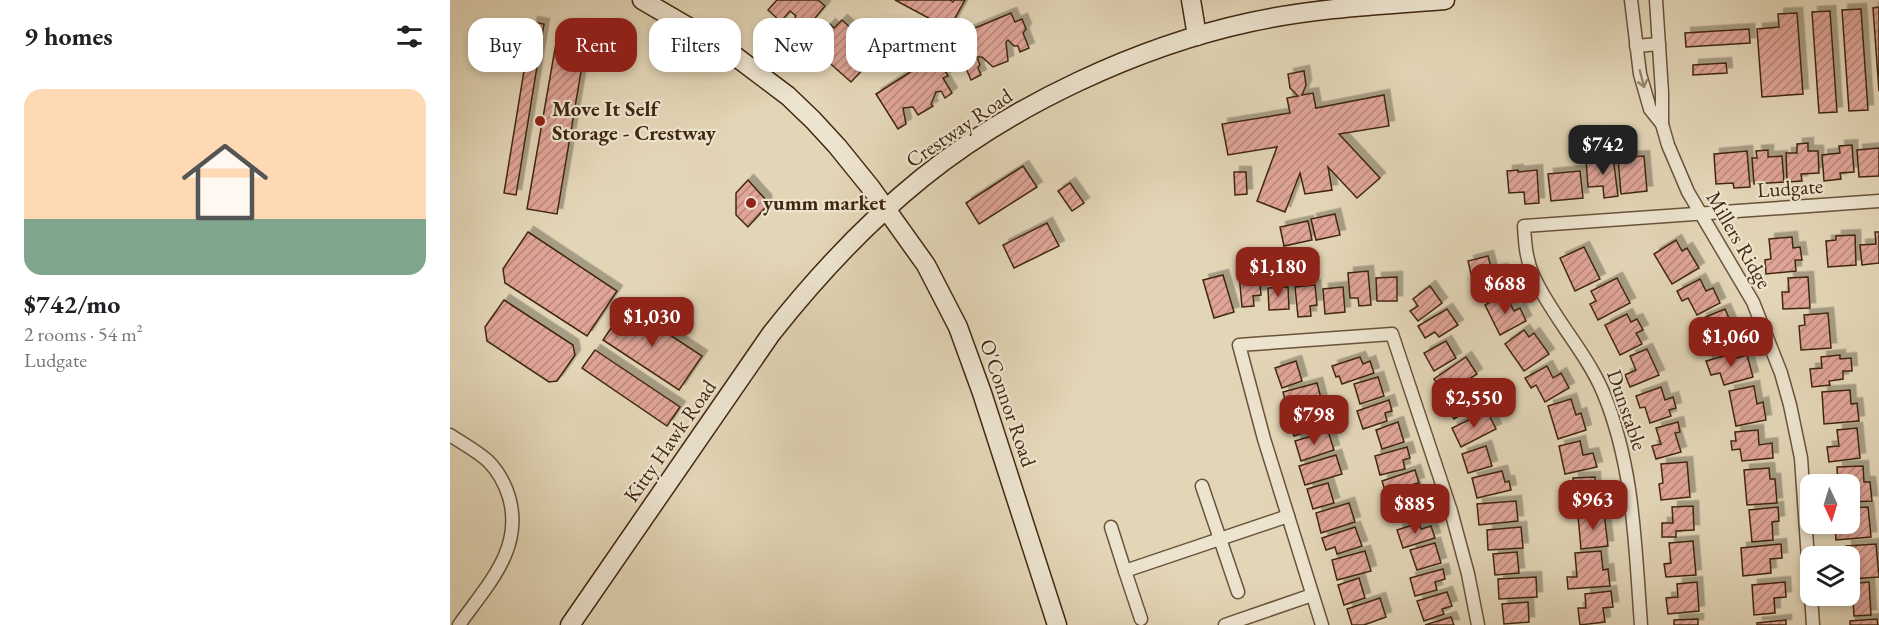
<!DOCTYPE html>
<meta charset="utf-8">
<style>
body{margin:0;font-family:"EB Garamond",serif;background:#f2f2f2;color:#202124;height:100vh;display:flex;flex-direction:column;font-size:22px;white-space:nowrap}
*{box-sizing:border-box;margin:0}
p{font-size:20px;color:#757577}
.icon{flex:none;width:33px;height:33px;fill:none;stroke:currentColor;stroke-width:2;stroke-linecap:round;stroke-linejoin:round}
.map{position:relative;flex:1;overflow:hidden}
.panel{display:flex;flex-direction:column;background:#fff;width:450px}
.panel>*{flex:none}
.guide{position:absolute;left:18px;top:18px;width:570px;height:54px;display:flex;gap:12px}
.needle{width:39px;rotate:176deg}
.tools{position:absolute;left:1350px;top:474px;display:grid;gap:12px}
.tools a{display:grid;place-items:center;width:60px;height:60px;border-radius:12px;background:#fff;box-shadow:0 3px 9px #0003;font-size:30px}
.price{position:absolute;translate:-50% -51px;padding:0 14px;border-radius:12px;background:#8f2418;color:#fff;font-size:20px;line-height:39px;filter:drop-shadow(0 2px 3px #0008)}
.price::after{content:'';position:absolute;left:50%;top:36px;width:18px;height:14px;margin-left:-9px;background:inherit;clip-path:polygon(0 0,100% 0,50% 100%)}
.price.selected{background:#222;color:#fff}
ul{padding:0;list-style:none}
li{display:grid;align-content:center;gap:12px;height:318px;padding:0 24px}
li span{display:grid;place-items:center;height:186px;border-radius:18px;color:#555}
li>.icon{margin-inline-start:auto}
span .icon{width:108px;height:108px;fill:#fffc;stroke-width:1}
li b{font-size:26px}
h2{display:flex;justify-content:space-between;align-items:center;height:72px;padding:0 24px;font-size:26px}
.tag{padding:0 21px;border-radius:18px;background:#fff;box-shadow:0 3px 9px #0003;font-size:21px;line-height:54px}
.tag.selected{background:#8f2418;color:#fff}
main{display:flex;flex:1;min-height:0}
.map>svg:first-child{display:block}
</style>
<main>
<section class="panel">
<h2>9 homes<svg class="icon" aria-label="filters" viewBox="0 0 24 24"><path d="M4 7h16M4 17h16"/><circle cx="9" cy="7" r="2"/><circle cx="15" cy="17" r="2"/></svg></h2>
<ul>
<li><span style="background:linear-gradient(#ffd9b3 70%,#7fa58c 0)"><svg class="icon" aria-label="home" viewBox="0 0 24 24"><path d="M3 11l9-7 9 7M6 9v11h12V9"/></svg></span><div><b>$742/mo</b><p>2 rooms · 54 m²</p><p>Ludgate</p></div></li>
</ul>
</section>
<div class="map">
<svg width="1429" height="625" viewBox="0 0 1429 625">
<defs>
<pattern id="building-hatch" width="6" height="6" patternUnits="userSpaceOnUse" patternTransform="scale(1.5)"><rect width="6" height="6" fill="#e0a598"/><path d="M-1 1l2-2M0 6l6-6M5 7l2-2" fill="none" stroke="#b7867b"/></pattern>
<filter id="shadow"><feDropShadow dx="5.5" dy="-5.5" stdDeviation="0" flood-color="#0004"/></filter>
</defs>
<rect width="100%" height="100%" fill="#e3d6b7"/>
<filter id="stains"><feTurbulence type="fractalNoise" baseFrequency=".00333" numOctaves="4"/><feColorMatrix values="0 0 0 0 .2 0 0 0 0 .09 0 0 0 0 .02 0 0 0 .5 -.17"/></filter>
<radialGradient id="worn" r=".72"><stop offset=".6" stop-color="#630" stop-opacity="0"/><stop offset="1" stop-color="#630" stop-opacity=".3"/></radialGradient>
<!-- building -->
<g fill="url(#building-hatch)" stroke="#412710" stroke-width="1.5" filter="url(#shadow)">
<polygon points="327,0 368,0 375,6 350,36 343,30 349,24 344,19 346,16 340,11 331,22 318,10"/>
<polygon points="445,0 500,0 503,2 504,0 515,0 499,29"/>
<polygon points="1429,7 1429,91 1423,8"/>
<polygon points="1411,9 1418,110 1399,111 1392,10"/>
<polygon points="1380,11 1387,112 1369,113 1362,12"/>
<polygon points="561,13 565,22 572,19 576,29 573,33 579,48 570,52 568,46 564,46 558,40 556,42 558,61 543,67 532,57 527,57 530,65 528,68 531,75 521,80 515,66 507,67 504,58 507,54 501,38"/>
<polygon points="1347,13 1353,94 1312,97 1307,29 1329,27 1328,14"/>
<polygon points="392,20 428,53 401,82 365,50 377,36 373,32 380,24 384,28"/>
<polygon points="82,22 94,24 66,195 54,193"/>
<polygon points="1299,29 1300,43 1236,47 1235,33"/>
<polygon points="106,43 135,48 107,214 77,209"/>
<polygon points="481,61 485,67 492,66 498,76 493,78 502,93 495,98 491,91 486,92 481,104 483,106 468,115 463,107 453,108 456,124 448,129 426,94 476,62"/>
<polygon points="1276,63 1277,73 1243,75 1243,65"/>
<polygon points="854,71 856,85 852,95 863,93 866,108 934,95 939,126 889,134 930,178 907,198 878,167 882,190 855,194 850,173 835,212 807,201 827,147 778,155 772,124 840,113 837,98 848,96 840,88 838,74"/>
<polygon points="1358,143 1358,151 1368,151 1369,173 1351,174 1352,181 1337,182 1336,153 1347,153 1347,144"/>
<polygon points="1402,145 1404,172 1390,173 1391,179 1374,181 1372,155 1390,153 1389,146"/>
<polygon points="1429,148 1429,176 1409,177 1407,150"/>
<polygon points="1318,150 1318,157 1332,156 1334,182 1304,184 1302,158 1307,158 1306,151"/>
<polygon points="1297,151 1300,187 1284,188 1283,183 1266,184 1264,154"/>
<polygon points="1194,156 1197,191 1171,194 1168,158"/>
<polygon points="1163,157 1168,196 1154,198 1153,186 1138,187 1136,160"/>
<polygon points="573,166 587,187 529,224 516,203"/>
<polygon points="1068,170 1068,172 1087,170 1089,203 1075,204 1074,192 1059,193 1057,171"/>
<polygon points="1130,171 1133,198 1101,201 1098,174"/>
<polygon points="784,172 796,172 797,194 785,195"/>
<polygon points="298,180 316,200 316,207 298,227 286,215 286,193"/>
<polygon points="620,183 634,203 622,211 608,191"/>
<polygon points="885,214 890,235 866,240 861,219"/>
<polygon points="858,221 862,240 834,246 830,227"/>
<polygon points="597,223 609,246 564,268 553,245"/>
<polygon points="78,232 167,291 137,336 55,283 53,269"/>
<polygon points="1425,232 1429,232 1429,263 1412,265 1410,245 1426,244"/>
<polygon points="1405,235 1406,265 1378,267 1376,241 1386,240 1386,236"/>
<polygon points="1342,237 1343,248 1350,247 1352,260 1345,260 1346,271 1316,274 1315,260 1321,259 1319,239"/>
<polygon points="1226,240 1232,251 1237,248 1249,268 1222,284 1204,254"/>
<polygon points="1134,247 1150,279 1125,291 1110,258"/>
<polygon points="1038,256 1042,271 1052,269 1056,282 1025,290 1018,261"/>
<polygon points="918,271 921,305 909,306 908,298 900,298 898,273"/>
<polygon points="809,272 811,295 803,296 804,306 792,307 789,274"/>
<polygon points="773,275 784,312 764,318 753,280"/>
<polygon points="947,277 947,301 927,301 926,278"/>
<polygon points="1358,277 1360,308 1333,309 1332,292 1339,292 1338,278"/>
<polygon points="1167,278 1180,303 1148,320 1140,304 1146,301 1141,291"/>
<polygon points="1250,279 1256,291 1263,288 1270,303 1247,315 1238,298 1232,301 1227,291"/>
<polygon points="865,285 867,305 860,306 861,316 848,317 845,287"/>
<polygon points="980,286 992,303 968,321 960,311 968,306 963,299"/>
<polygon points="838,287 839,309 819,310 818,288"/>
<polygon points="893,287 895,312 875,314 873,289"/>
<polygon points="1055,294 1064,311 1070,308 1076,321 1050,335 1035,305"/>
<polygon points="54,300 123,345 125,355 107,381 99,382 37,341 35,327"/>
<polygon points="176,306 252,356 229,390 153,340"/>
<polygon points="997,309 1008,325 989,337 985,332 975,338 968,326"/>
<polygon points="1275,309 1288,339 1259,352 1251,336 1258,333 1251,319"/>
<polygon points="1378,313 1381,348 1351,350 1349,326 1355,325 1354,315"/>
<polygon points="1177,314 1181,322 1187,319 1193,330 1186,333 1192,344 1170,355 1155,325"/>
<polygon points="1074,330 1079,337 1084,333 1099,354 1074,371 1055,344"/>
<polygon points="996,341 1006,358 984,371 974,353"/>
<polygon points="1197,349 1209,375 1180,387 1175,375 1186,370 1180,356"/>
<polygon points="145,350 230,407 217,426 132,368"/>
<polygon points="1285,353 1287,358 1297,355 1303,377 1274,385 1270,373 1261,375 1256,361"/>
<polygon points="1390,355 1390,359 1401,358 1402,371 1393,371 1393,379 1379,381 1380,385 1362,387 1360,369 1372,368 1371,357"/>
<polygon points="910,357 913,364 920,361 924,373 892,384 889,376 886,377 882,366"/>
<polygon points="1016,357 1027,374 994,395 984,379"/>
<polygon points="846,361 852,381 832,388 825,368"/>
<polygon points="1097,366 1103,378 1111,373 1119,388 1095,402 1086,385 1081,388 1075,378"/>
<polygon points="928,377 934,396 910,404 904,384"/>
<polygon points="867,383 872,402 838,411 833,392"/>
<polygon points="1304,386 1307,404 1313,402 1316,420 1286,426 1279,391"/>
<polygon points="1211,387 1215,400 1223,397 1226,408 1219,410 1221,416 1200,423 1195,407 1190,408 1186,396"/>
<polygon points="1015,389 1026,406 1004,419 994,402"/>
<polygon points="1400,390 1401,404 1407,403 1409,421 1374,424 1372,392"/>
<polygon points="1121,399 1126,415 1131,413 1136,430 1108,439 1098,406"/>
<polygon points="939,400 942,411 935,413 937,421 913,429 907,411"/>
<polygon points="858,410 865,429 844,436 838,417"/>
<polygon points="1037,411 1046,429 1011,447 1002,428"/>
<polygon points="948,422 954,442 932,449 926,430"/>
<polygon points="1228,422 1230,432 1225,433 1231,452 1206,459 1202,446 1211,444 1206,428"/>
<polygon points="1407,428 1410,458 1379,462 1377,447 1389,446 1387,430"/>
<polygon points="1308,430 1309,445 1322,443 1323,458 1292,461 1290,449 1282,450 1281,441 1286,441 1285,432"/>
<polygon points="878,431 884,450 851,461 845,441"/>
<polygon points="1130,441 1133,455 1143,453 1147,467 1115,474 1109,446"/>
<polygon points="1036,446 1042,466 1018,473 1012,454"/>
<polygon points="957,447 960,458 953,460 955,469 930,475 925,456"/>
<polygon points="886,455 892,474 855,485 849,466"/>
<polygon points="1237,462 1240,497 1211,500 1209,484 1213,483 1211,464"/>
<polygon points="1413,466 1414,482 1420,482 1422,501 1400,502 1400,484 1388,484 1387,467"/>
<polygon points="1319,468 1320,479 1325,479 1327,503 1297,505 1294,470"/>
<polygon points="965,470 969,483 964,484 966,491 938,500 932,481"/>
<polygon points="1052,471 1055,482 1059,481 1061,490 1027,498 1022,478"/>
<polygon points="1145,477 1145,495 1153,495 1154,509 1124,511 1123,478"/>
<polygon points="878,483 884,503 863,509 857,489"/>
<polygon points="972,495 977,515 952,521 948,501"/>
<polygon points="1066,501 1068,521 1029,525 1027,504"/>
<polygon points="899,503 905,522 871,533 866,513"/>
<polygon points="1243,506 1244,530 1226,531 1226,537 1212,537 1212,523 1223,523 1222,507"/>
<polygon points="1328,507 1329,521 1322,522 1323,540 1302,542 1299,510"/>
<polygon points="1418,507 1421,537 1386,540 1385,524 1400,524 1400,508"/>
<polygon points="1154,513 1158,546 1131,549 1128,516"/>
<polygon points="969,523 971,529 981,526 985,538 953,548 947,530"/>
<polygon points="905,527 912,546 887,554 885,547 876,550 872,538"/>
<polygon points="1071,527 1073,548 1038,550 1037,530"/>
<polygon points="1243,541 1246,575 1216,577 1214,564 1221,563 1219,543"/>
<polygon points="985,543 991,563 967,570 960,550"/>
<polygon points="1331,544 1332,558 1320,559 1321,573 1293,576 1291,548"/>
<polygon points="1426,544 1429,577 1400,579 1400,556 1397,556 1396,546"/>
<polygon points="915,551 921,571 887,580 882,560"/>
<polygon points="1151,551 1153,570 1158,569 1160,586 1118,589 1117,577 1127,577 1125,553"/>
<polygon points="1067,552 1069,573 1045,575 1043,554"/>
<polygon points="993,569 995,579 985,582 987,590 965,596 960,578"/>
<polygon points="1086,577 1087,597 1049,599 1048,579"/>
<polygon points="909,578 915,598 894,605 888,585"/>
<polygon points="1247,582 1249,611 1218,614 1216,598 1228,597 1227,584"/>
<polygon points="1335,582 1336,597 1324,598 1325,613 1304,615 1302,585"/>
<polygon points="1419,582 1421,615 1404,616 1403,600 1393,601 1392,596 1400,596 1400,584"/>
<polygon points="1161,591 1163,607 1153,608 1155,622 1130,625 1128,608 1136,608 1135,594"/>
<polygon points="997,592 1002,606 992,609 994,614 974,621 967,601"/>
<polygon points="930,598 936,617 914,625 902,625 897,609"/>
<polygon points="1078,602 1079,622 1054,624 1052,604"/>
<polygon points="1001,617 1004,625 975,625"/>
<polygon points="1248,619 1248,625 1224,625 1224,620"/>
<polygon points="1427,619 1428,625 1400,625 1400,621"/>
<polygon points="1336,620 1336,625 1307,625 1307,623"/>
</g>
<g fill="none" stroke-linecap="round" stroke-linejoin="round">
<defs>
<g id="street">
<polyline points="1181,0 1190,74 1200,109 1212,124 1212,92 1206,0"/>
<polyline points="1186,46 1209,44"/>
<polyline points="1212,124 1218,145 1238,192 1303,302 1331,373 1340,405 1351,458 1360,588"/>
<path d="M 0,435 C 12,443 27,451 38,461 C 48,471 55,484 59,497 C 74,549 37,585 9,625"/>
<polyline points="752,486 788,592"/>
<polyline points="661,527 675,571"/>
<polyline points="1361,596 1363,625"/>
<polyline points="691,619 675,571 838,516"/>
<polyline points="775,625 862,595"/>
<polyline points="872,625 814,439 789,345 942,334 1001,511 1018,574 1028,625"/>
<path d="M 1191,625 C 1185,546 1184,466 1153,392 C 1135,350 1102,317 1083,275 C 1076,259 1075,243 1074,226 L 1429,201"/>
</g>
<g id="secondary">
<polyline points="192,0 273,47 338,96 363,120 387,146 421,188 476,265 508,327 532,393 607,625"/>
<polyline points="741,0 747,36"/>
<path d="M 120,625 L 321,334 C 366,277 415,224 472,178 C 562,105 689,46 801,22 C 865,8 930,5 995,0"/>
</g>
</defs>
<!-- street casing -->
<use href="#street" stroke="#6a533a" stroke-width="15"/>
<!-- secondary casing -->
<use href="#secondary" stroke="#412710" stroke-width="21"/>
<!-- street -->
<use href="#street" stroke="#ede4d0" stroke-width="12"/>
<!-- secondary -->
<use href="#secondary" stroke="#ede4d0" stroke-width="18"/>
</g>
<!-- one-way arrows -->
<defs><path id="oneway-shaft" d="M-6 0H5M1.5-3L5.5 0L1.5 3" fill="none" stroke-width="1.6" stroke-linecap="round" stroke-linejoin="round" transform="scale(1.5)"/></defs>
<use stroke="#978670" href="#oneway-shaft" transform="translate(1192 79) rotate(76)"/>
<!-- markers -->
<g fill="#8f2418" stroke="#ede4d0" stroke-width="2">
<circle cx="90" cy="121" r="6"/>
<circle cx="301" cy="203" r="6"/>
</g>
<g text-anchor="middle" stroke-width="4.5" stroke-linejoin="round" paint-order="stroke">
<!-- poi labels -->
<g font-size="21" font-weight="bold" fill="#412710" stroke="#ede4d0" text-anchor="start">
<text x="102" y="116">Move It Self<tspan x="102" dy="24">Storage - Crestway</tspan></text>
<text x="313" y="210">yumm market</text>
</g>
<!-- street labels -->
<g font-size="21" fill="#412710" stroke="#ede4d0">
<text transform="translate(509 128) rotate(-34)" y="7">Crestway Road</text>
<text transform="translate(1340 188) rotate(-4)" y="7">Ludgate</text>
<text transform="translate(1289 240) rotate(60)" y="7">Millers Ridge</text>
<text transform="translate(558 403) rotate(71)" y="7">O'Connor Road</text>
<text transform="translate(1177 410) rotate(71)" y="7">Dunstable</text>
<text transform="translate(220 441) rotate(-55)" y="7">Kitty Hawk Road</text>
</g>
</g>
<rect width="100%" height="100%" filter="url(#stains)"/>
<rect width="100%" height="100%" fill="url(#worn)"/>
</svg>
<div class="tools">
<a><svg class="needle" viewBox="-14 -14 28 28"><path d="M0-13l5 13h-10z" fill="#e53935"/><path d="M0 13l5-13h-10z" fill="#757577"/></svg></a>
<a><svg class="icon" aria-label="layers" viewBox="0 0 24 24"><path d="M12 4l9 5-9 5-9-5zM3 14l9 5 9-5"/></svg></a>
</div>
<b class="price selected" style="left:1153px;top:176px">$742</b>
<b class="price" style="left:828px;top:298px">$1,180</b>
<b class="price" style="left:1055px;top:315px">$688</b>
<b class="price" style="left:202px;top:348px">$1,030</b>
<b class="price" style="left:1281px;top:368px">$1,060</b>
<b class="price" style="left:1024px;top:429px">$2,550</b>
<b class="price" style="left:864px;top:446px">$798</b>
<b class="price" style="left:1143px;top:531px">$963</b>
<b class="price" style="left:965px;top:535px">$885</b>
<div class="guide">
<a class="tag">Buy</a>
<a class="tag selected">Rent</a>
<a class="tag">Filters</a>
<a class="tag">New</a>
<a class="tag">Apartment</a>
</div>
</div>
</main>
